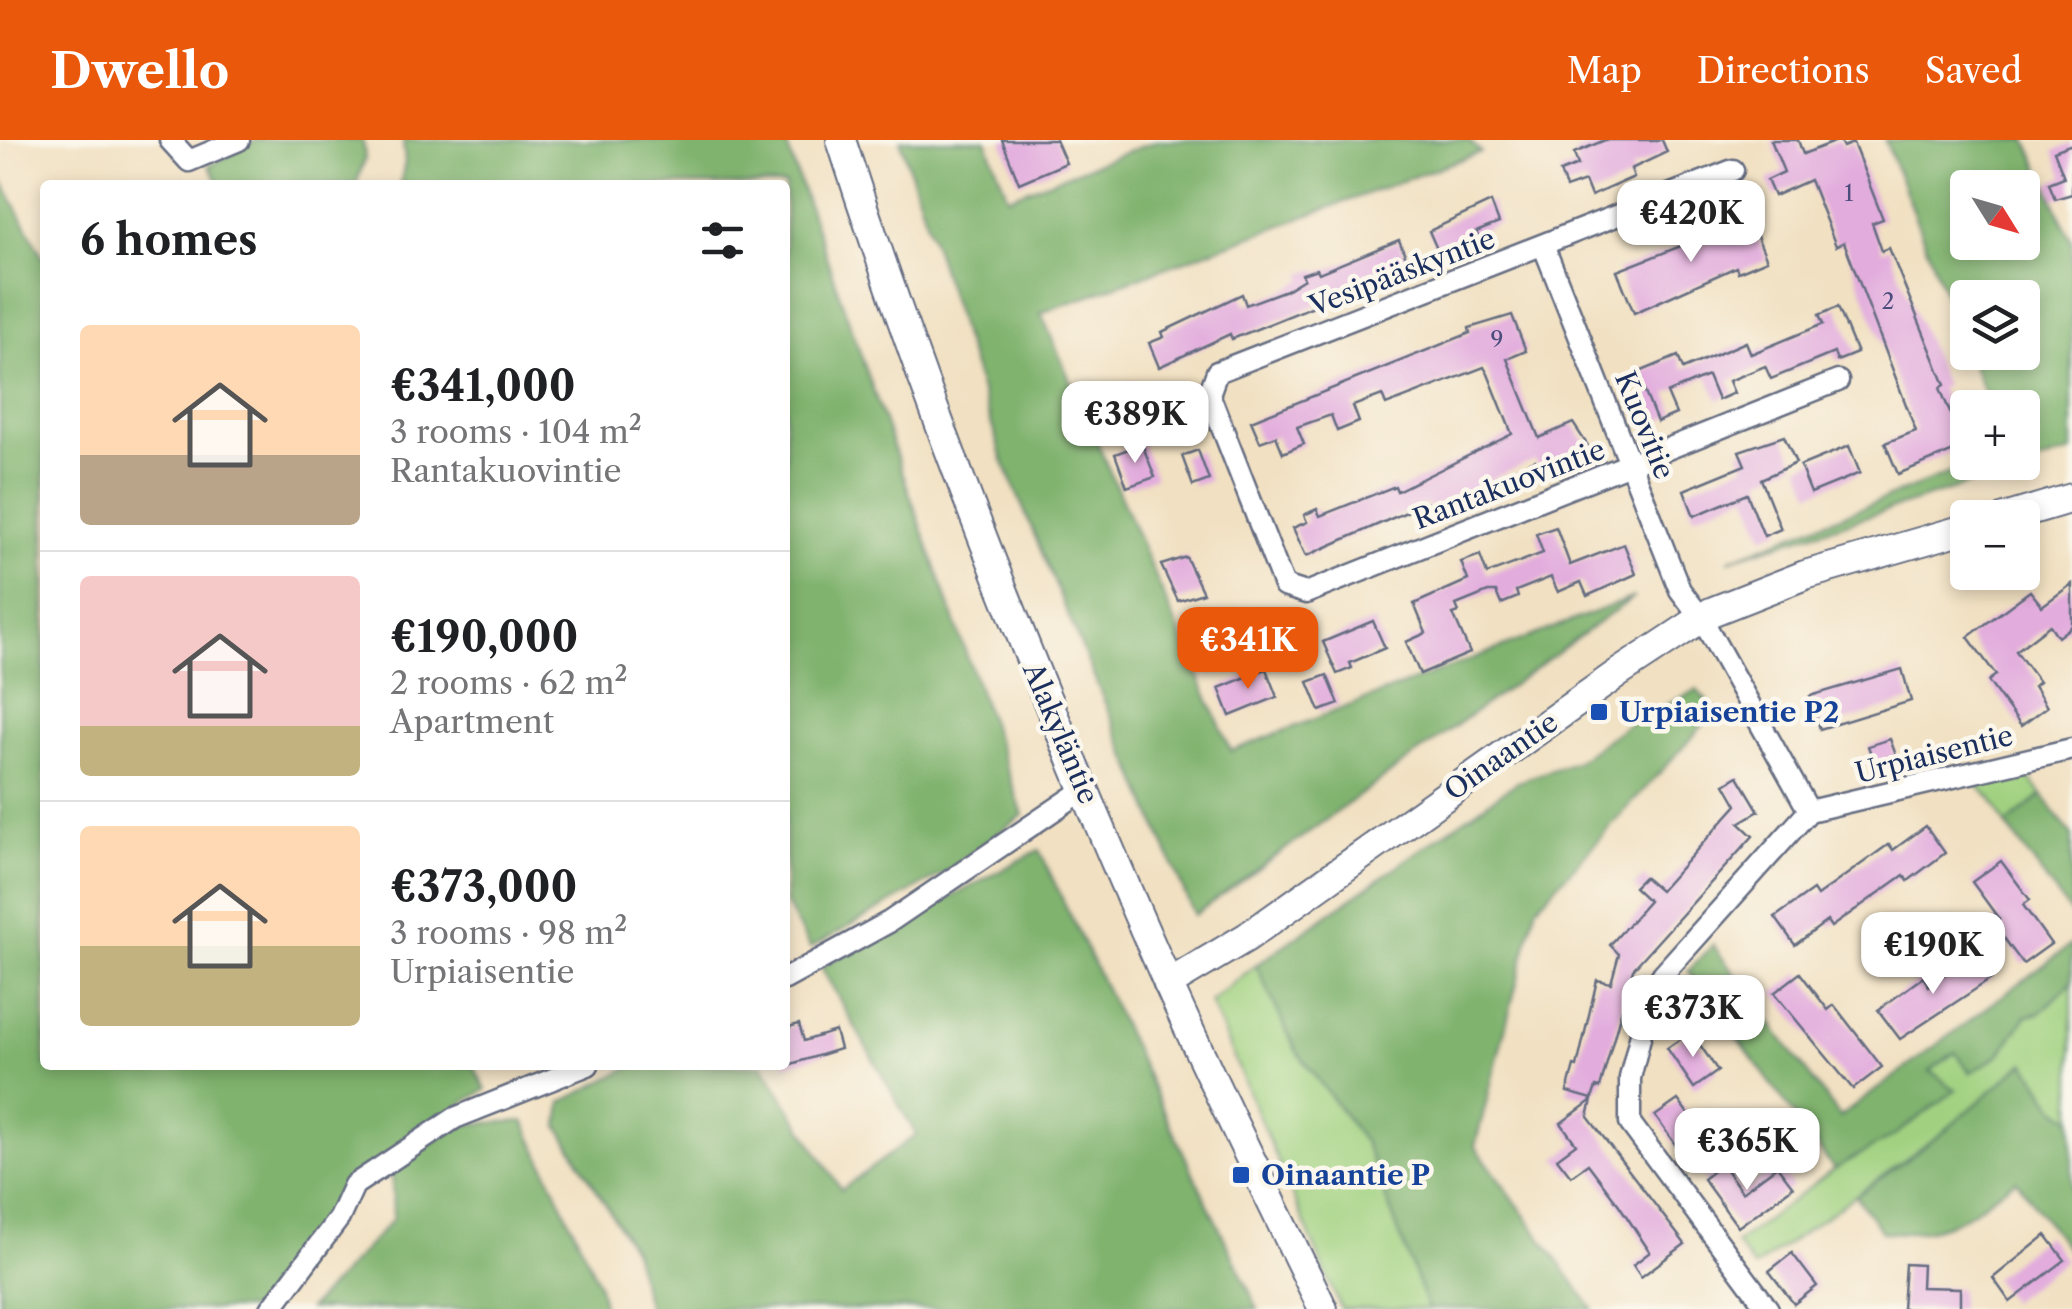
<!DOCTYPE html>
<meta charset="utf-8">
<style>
body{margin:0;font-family:"Libre Caslon Text",serif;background:#f2f2f2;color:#202124;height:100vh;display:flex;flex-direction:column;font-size:38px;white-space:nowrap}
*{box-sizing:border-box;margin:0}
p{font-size:32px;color:#757577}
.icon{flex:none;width:55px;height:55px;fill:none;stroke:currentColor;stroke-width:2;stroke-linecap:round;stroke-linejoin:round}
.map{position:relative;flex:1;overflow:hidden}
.side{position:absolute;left:40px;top:40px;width:750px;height:890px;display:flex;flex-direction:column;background:#fff;border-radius:10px;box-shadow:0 5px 15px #0003}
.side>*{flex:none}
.needle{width:65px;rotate:127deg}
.fabs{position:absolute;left:1950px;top:30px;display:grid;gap:20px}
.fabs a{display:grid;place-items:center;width:90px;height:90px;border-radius:10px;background:#fff;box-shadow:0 5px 15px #0003;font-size:50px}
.price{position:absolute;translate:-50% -85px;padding:0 22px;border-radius:20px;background:#fff;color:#222;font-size:32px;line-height:65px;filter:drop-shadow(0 2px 5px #0008)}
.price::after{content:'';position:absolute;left:50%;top:60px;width:30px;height:22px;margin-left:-15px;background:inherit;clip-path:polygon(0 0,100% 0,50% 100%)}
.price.active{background:#ea580c;color:#fff}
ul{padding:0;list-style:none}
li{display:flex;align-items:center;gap:30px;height:250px;padding:0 40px}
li+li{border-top:2px solid #e0e0e0}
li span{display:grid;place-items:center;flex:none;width:280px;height:200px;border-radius:10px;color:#555}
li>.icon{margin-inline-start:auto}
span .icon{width:120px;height:120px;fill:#fffc;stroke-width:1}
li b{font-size:42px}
h2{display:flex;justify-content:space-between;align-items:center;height:120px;padding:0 40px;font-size:42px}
header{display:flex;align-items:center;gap:60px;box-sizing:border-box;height:140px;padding:0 50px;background:#ea580c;color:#fff}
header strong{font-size:48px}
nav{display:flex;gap:55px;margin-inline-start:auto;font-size:35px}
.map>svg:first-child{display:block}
</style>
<header>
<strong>Dwello</strong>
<nav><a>Map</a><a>Directions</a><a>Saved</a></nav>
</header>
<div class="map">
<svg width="2072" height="1169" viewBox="0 0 2072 1169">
<rect width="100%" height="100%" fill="#fbf7ec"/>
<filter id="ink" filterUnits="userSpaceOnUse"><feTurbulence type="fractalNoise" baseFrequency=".01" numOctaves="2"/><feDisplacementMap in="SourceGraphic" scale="20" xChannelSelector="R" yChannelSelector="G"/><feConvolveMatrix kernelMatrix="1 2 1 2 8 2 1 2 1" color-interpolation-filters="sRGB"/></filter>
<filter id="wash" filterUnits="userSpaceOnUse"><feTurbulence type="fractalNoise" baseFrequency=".0048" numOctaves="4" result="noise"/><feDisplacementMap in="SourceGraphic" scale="40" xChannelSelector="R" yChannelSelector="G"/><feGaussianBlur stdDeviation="2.25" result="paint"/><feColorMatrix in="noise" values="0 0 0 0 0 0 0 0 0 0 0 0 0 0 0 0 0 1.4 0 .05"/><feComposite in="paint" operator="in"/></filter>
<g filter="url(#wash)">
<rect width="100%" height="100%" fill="#f1e0c1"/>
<!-- green -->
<g fill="#a1d180" stroke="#5e806f" stroke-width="2.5">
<polygon points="2021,627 2042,655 2006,685 1992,659 1974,642"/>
<polygon points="1256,825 1296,910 1365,1003 1428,1169 1341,1169 1210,862"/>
<polygon points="2072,842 2072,979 2055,967 2025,923 1940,995 1754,1128 1736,1103 1834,1029 1896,994 1955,950 1930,931 1955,912 1970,933 2000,914 2026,876 2040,873"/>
</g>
<!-- forest -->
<g fill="#80b36e" stroke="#4e7166" stroke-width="2.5" fill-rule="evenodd">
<polygon points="257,0 363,0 365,18 356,45 221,45 209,26"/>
<polygon points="403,0 785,0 1023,675 946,732 810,808 785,763 785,45 400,45 405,22"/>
<polygon points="900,0 986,0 1008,57 1158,0 1468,0 1481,12 1041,173 1231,611 1634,457 1194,775 1003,320"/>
<path d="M 1885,0 L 2027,0 L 2072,102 L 2072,312 L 1728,420 L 1975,323 L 2022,322 L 2022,268 L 1990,267 L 1968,213 L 2022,212 L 2022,158 L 1968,158 L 1967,211 ZM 1968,48 L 2022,48 L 2022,102 L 1968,102 Z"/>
<path d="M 0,37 L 45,121 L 45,925 L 473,925 L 486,950 C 376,1010 326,1067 256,1169 L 0,1169 Z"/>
<polygon points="1697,550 1716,571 1536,768 1475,1006 1593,1169 1428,1169 1365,1003 1296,910 1256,825 1517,642 1577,621 1631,582"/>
<polygon points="2042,655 2072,696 2072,775 2006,685"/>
<polygon points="1039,710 1258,1169 648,1169 633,1110 559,987 562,962 635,925 763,925 841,1050 916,995 821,827"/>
<polygon points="2072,804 2072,842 2040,873 2026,876 2000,914 1971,933 1955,912 1930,931 1956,950 1896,994 1834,1029 1688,831 1713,805 1840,977"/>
<path d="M 2025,922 L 2055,967 L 2072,979 L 2072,1115 L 2016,1040 C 1963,1078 1950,1096 1882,1092 L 1856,1056 L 1940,995 Z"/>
<polygon points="524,981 598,1142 604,1169 309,1169 393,1079 392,1025 462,984"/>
</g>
<g id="blocks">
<!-- building -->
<g fill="#e2acdd">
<polygon points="1002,0 1056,0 1066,23 1019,43"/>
<polygon points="1605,0 1662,0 1667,12 1631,29 1634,37 1591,56 1585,41 1566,48 1560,32 1578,25 1574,13"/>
<polygon points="1771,0 1798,0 1803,14 1839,0 1843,7 1853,3 1883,79 1872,83 1882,111 1889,108 1945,245 1940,248 1953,280 1958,278 1968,305 1898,334 1885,303 1916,291 1844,102 1836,106 1810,40 1774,56 1767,40 1784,32"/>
<polygon points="2072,4 2072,54 2055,59 2049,43 2064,37 2054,11"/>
<polygon points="1491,62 1499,83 1476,92 1480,100 1440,116 1429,91"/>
<polygon points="1749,77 1767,120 1738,132 1736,127 1634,173 1617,131 1691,102 1693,107 1723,95 1720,89"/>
<polygon points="1399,100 1410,127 1232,199 1230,194 1159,227 1149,203 1164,197 1162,192 1242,154 1246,165 1286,150 1304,139 1302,134 1317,129 1319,133"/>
<polygon points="1838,167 1857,213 1837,221 1834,213 1771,239 1765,226 1729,241 1734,253 1718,260 1708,236 1667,253 1676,274 1657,282 1637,233 1678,216 1683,229 1746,202 1751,214 1823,184 1819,175"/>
<polygon points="1512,175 1526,211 1507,219 1539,298 1573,283 1590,309 1547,329 1539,328 1535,320 1489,340 1491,343 1450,366 1448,359 1429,368 1427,363 1306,416 1293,388 1307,382 1304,375 1317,369 1320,376 1395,346 1397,351 1512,294 1488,234 1484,227 1386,265 1382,255 1353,266 1359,282 1337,291 1331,275 1297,287 1304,304 1283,313 1276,296 1260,302 1251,281 1470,193 1469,188"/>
<polygon points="1784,296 1796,323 1761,339 1781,389 1764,396 1747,354 1694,376 1684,350 1745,325 1739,311"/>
<polygon points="1142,304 1155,337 1127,347 1115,314"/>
<polygon points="1849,306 1860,333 1811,353 1800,326"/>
<polygon points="1198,310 1209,340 1193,346 1182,316"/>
<polygon points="1556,387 1570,425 1624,404 1636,434 1587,456 1581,442 1558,452 1551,437 1516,451 1518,457 1501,464 1496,452 1488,452 1456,465 1459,472 1453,474 1470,513 1420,534 1406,502 1426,493 1414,464 1468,440 1461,422 1480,415 1487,434 1543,413 1536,394"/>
<polygon points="1186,417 1203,453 1178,461 1161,425"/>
<polygon points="2072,444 2072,486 2058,497 2050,485 2016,511 2039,542 2034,546 2047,567 2021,586 1988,541 1996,535 1968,497 2030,451 2042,466"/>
<polygon points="1373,481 1385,508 1350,523 1352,528 1337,534 1323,502"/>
<polygon points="1266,529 1277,557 1230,576 1219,548"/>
<polygon points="1902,529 1911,561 1820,589 1810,556"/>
<polygon points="1327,535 1339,564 1320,571 1308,542"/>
<polygon points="1890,599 1897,618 1875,626 1868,606"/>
<polygon points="1738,636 1759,671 1739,683 1753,696 1633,829 1600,948 1596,947 1592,959 1567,952 1574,926 1577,927 1597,840 1611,843 1619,814 1610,805 1649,761 1634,747 1644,737 1660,751 1737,665 1725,644"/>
<polygon points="1926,686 1945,713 1908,741 1904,735 1831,787 1827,781 1795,805 1775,777 1813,750 1817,756 1889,704 1893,710"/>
<polygon points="2001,721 2030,760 2023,765 2051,804 2023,824 1993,783 1999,779 1972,742"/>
<polygon points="1972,814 1991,839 1900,899 1878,870 1923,837 1929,846"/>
<polygon points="1800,833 1828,870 1834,865 1882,927 1853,949 1774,853"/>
<polygon points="1699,857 1712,876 1686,894 1675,878"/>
<polygon points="799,884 804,901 835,891 840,909 785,926 785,888"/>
<polygon points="1691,892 1718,931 1694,948 1667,908"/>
<polygon points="1592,960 1588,977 1685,1104 1641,1137 1633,1125 1650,1112 1619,1065 1588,1024 1571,1036 1557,1018 1576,1004 1561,983"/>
<polygon points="1678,960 1708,1001 1685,1018 1655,976"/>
<polygon points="1722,1024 1742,1052 1777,1026 1793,1047 1738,1087 1703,1039"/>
<polygon points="2046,1095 2065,1120 2010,1162 1993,1138"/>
<polygon points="1792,1113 1817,1146 1794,1164 1769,1131"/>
<polygon points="1905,1124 1922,1125 1921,1147 1960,1148 1960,1169 1902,1169"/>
</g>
</g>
</g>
<g filter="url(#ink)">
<use href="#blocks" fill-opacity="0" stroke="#666d81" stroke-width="2.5"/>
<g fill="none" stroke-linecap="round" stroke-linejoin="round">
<defs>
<g id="street">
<polyline points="170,0 189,21 239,0"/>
<polyline points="1733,30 1217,232 1209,254 1284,446 1306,453 1838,241"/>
<polyline points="1544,107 1680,450 1702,479 1809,671"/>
<polyline points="785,839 889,782 1085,649"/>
<polyline points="271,1169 339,1078 354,1045 455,978 588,925"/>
<polyline points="1768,1169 1630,983 1630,938 1651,853 1663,834 1809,671 2072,609"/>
</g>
<g id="secondary">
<path d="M 841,0 C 933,286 1045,565 1167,841 C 1216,951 1271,1060 1323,1169"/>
<polyline points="2005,378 2072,358"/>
<polyline points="1168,844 1247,797 1617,534 1711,472 1805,435 1968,388"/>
</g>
</defs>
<!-- street casing -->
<use href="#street" stroke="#666d81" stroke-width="25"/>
<!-- secondary casing -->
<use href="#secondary" stroke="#666d81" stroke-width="32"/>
<!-- street -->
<use href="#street" stroke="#fff" stroke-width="20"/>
<!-- secondary -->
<use href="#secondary" stroke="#fff" stroke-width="28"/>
</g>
</g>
<!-- markers -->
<g fill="#1a4fb4" stroke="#fbf7ec" stroke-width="4">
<rect x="1589" y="562" width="20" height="20" rx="5"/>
<rect x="1231" y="1025" width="20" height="20" rx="5"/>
</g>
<g text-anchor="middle" stroke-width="9" stroke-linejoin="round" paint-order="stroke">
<!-- number labels -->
<g font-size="22" fill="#4d4e7e">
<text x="1849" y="61">1</text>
<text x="1888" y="169">2</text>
<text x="1497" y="207">9</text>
</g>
<!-- street labels -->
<g font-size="28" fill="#1b2f5e" stroke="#fbf7ec">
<text transform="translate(1402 132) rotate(-21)" y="10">Vesipääskyntie</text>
<text transform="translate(1645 285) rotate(68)" y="10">Kuovitie</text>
<text transform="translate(1509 344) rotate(-21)" y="10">Rantakuovintie</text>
<text transform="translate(1061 593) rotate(67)" y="10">Alakyläntie</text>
<text transform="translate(1934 614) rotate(-14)" y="10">Urpiaisentie</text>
<text transform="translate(1501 616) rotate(-35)" y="10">Oinaantie</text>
</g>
<!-- transit labels -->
<g font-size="28" font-weight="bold" fill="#164399" stroke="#fbf7ec" text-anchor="start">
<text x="1619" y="582">Urpiaisentie P2</text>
<text x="1261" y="1045">Oinaantie P</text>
</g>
</g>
</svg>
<div class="fabs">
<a><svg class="needle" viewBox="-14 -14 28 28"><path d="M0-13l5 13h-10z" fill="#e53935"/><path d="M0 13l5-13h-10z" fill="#757577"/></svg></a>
<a><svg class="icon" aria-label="layers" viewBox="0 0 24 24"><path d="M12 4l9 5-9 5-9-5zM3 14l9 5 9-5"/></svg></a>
<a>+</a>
<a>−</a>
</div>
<b class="price" style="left:1691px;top:125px">€420K</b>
<b class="price" style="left:1135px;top:326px">€389K</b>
<b class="price active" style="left:1248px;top:552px">€341K</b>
<b class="price" style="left:1933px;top:857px">€190K</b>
<b class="price" style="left:1693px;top:920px">€373K</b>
<b class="price" style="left:1747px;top:1053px">€365K</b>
<section class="side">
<h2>6 homes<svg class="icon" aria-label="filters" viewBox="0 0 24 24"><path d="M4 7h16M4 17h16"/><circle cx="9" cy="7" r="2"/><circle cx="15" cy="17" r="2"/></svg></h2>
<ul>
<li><span style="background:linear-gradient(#ffd9b3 65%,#b9a48a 0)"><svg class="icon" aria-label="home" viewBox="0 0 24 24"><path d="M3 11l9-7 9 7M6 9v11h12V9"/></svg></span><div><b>€341,000</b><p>3 rooms · 104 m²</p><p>Rantakuovintie</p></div></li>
<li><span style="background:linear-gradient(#f6c9c9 75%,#c2b280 0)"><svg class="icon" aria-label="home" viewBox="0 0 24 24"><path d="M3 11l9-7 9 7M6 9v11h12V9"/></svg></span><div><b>€190,000</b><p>2 rooms · 62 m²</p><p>Apartment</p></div></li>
<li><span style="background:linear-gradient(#ffd9b3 60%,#c2b280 0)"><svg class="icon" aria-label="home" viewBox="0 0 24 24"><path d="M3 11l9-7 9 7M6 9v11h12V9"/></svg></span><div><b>€373,000</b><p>3 rooms · 98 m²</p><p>Urpiaisentie</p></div></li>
</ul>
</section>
</div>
